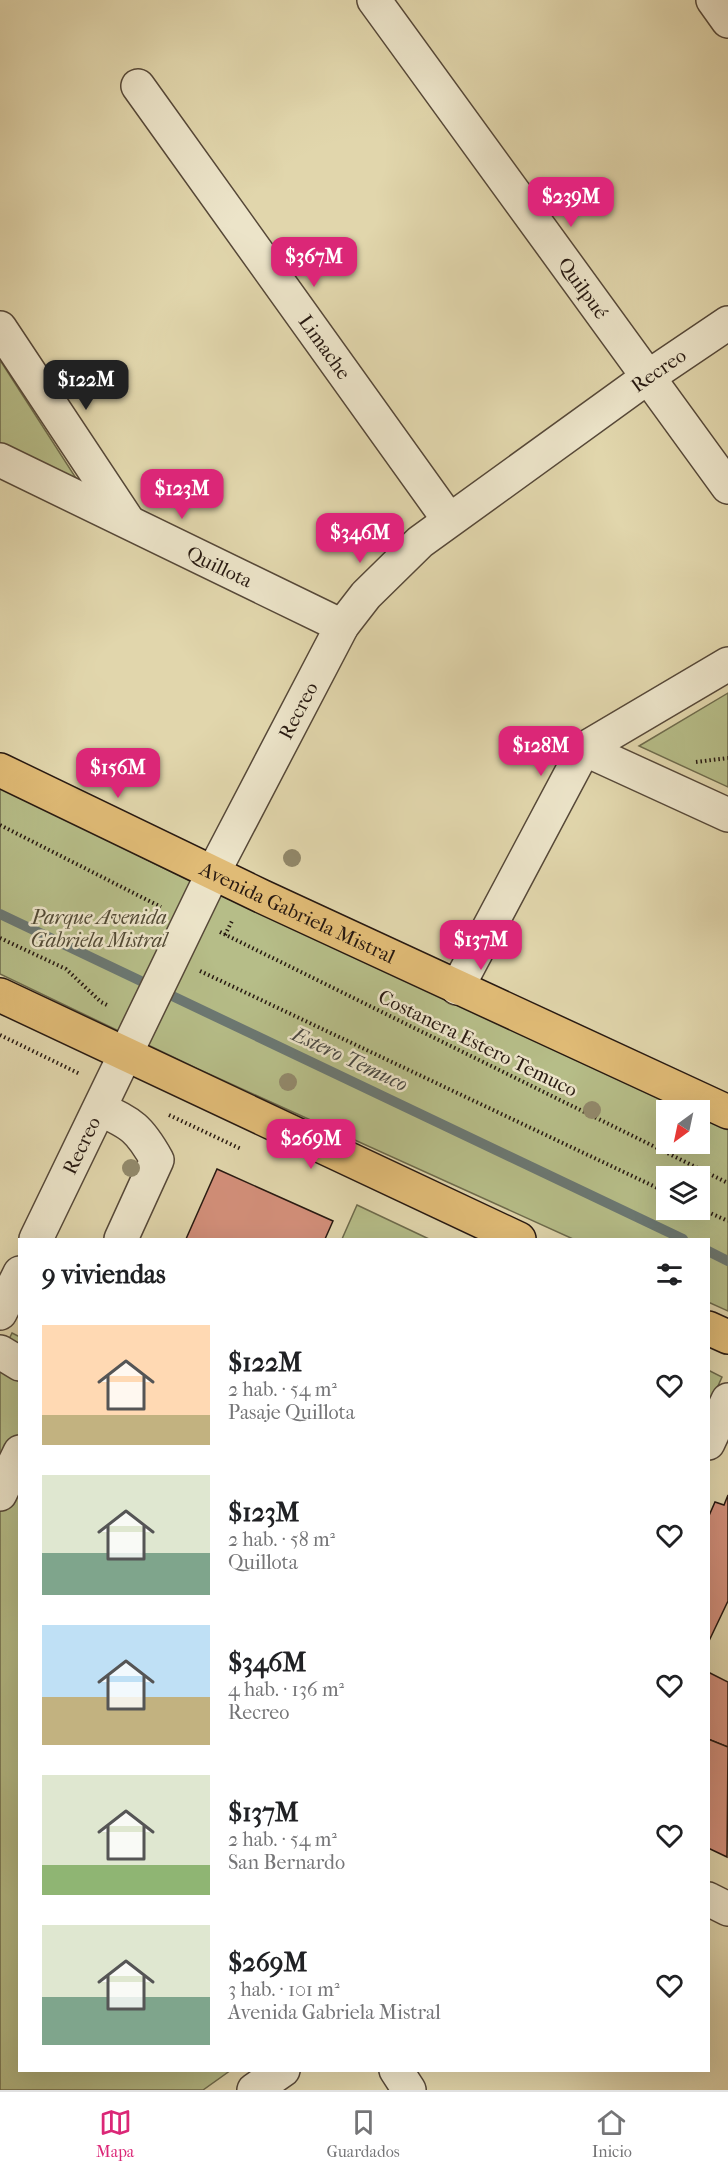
<!DOCTYPE html>
<html lang="es">
<meta charset="utf-8">
<style>
body{margin:0;font-family:"IM FELL French Canon",serif;background:#f6f6f6;color:#202124;height:100vh;display:flex;flex-direction:column;font-size:22px;white-space:nowrap}
*{box-sizing:border-box;margin:0}
p{font-size:20px;color:#757577}
.icon{flex:none;width:33px;height:33px;fill:none;stroke:currentColor;stroke-width:2;stroke-linecap:round;stroke-linejoin:round}
.map{position:relative;flex:1;overflow:hidden}
.drawer{position:absolute;left:18px;top:1238px;width:692px;height:834px;display:flex;flex-direction:column;background:#fff;border-radius:0px;box-shadow:0 6px 24px #0002}
.drawer>*{flex:none}
.needle{width:39px;rotate:213deg}
.buttons{position:absolute;left:656px;top:1100px;display:grid;gap:12px}
.buttons a{display:grid;place-items:center;width:54px;height:54px;border-radius:0px;background:#fff;box-shadow:0 6px 24px #0002;font-size:30px}
.price{position:absolute;translate:-50% -51px;padding:0 14px;border-radius:12px;background:#db2777;color:#fff;font-size:20px;line-height:39px;filter:drop-shadow(0 2px 3px #0008)}
.price::after{content:'';position:absolute;left:50%;top:36px;width:18px;height:14px;margin-left:-9px;background:inherit;clip-path:polygon(0 0,100% 0,50% 100%)}
.price.selected{background:#222;color:#fff}
ul{padding:0;list-style:none}
li{display:flex;align-items:center;gap:18px;height:150px;padding:0 24px}
li span{display:grid;place-items:center;flex:none;width:168px;height:120px;border-radius:0px;color:#555}
li>.icon{margin-inline-start:auto}
span .icon{width:72px;height:72px;fill:#fffc;stroke-width:1}
li b{font-size:26px}
h2{display:flex;justify-content:space-between;align-items:center;height:72px;padding:0 24px;font-size:26px}
.tabs{display:flex;justify-content:space-around;align-items:center;height:84px;border-top:2px solid #e0e0e0;background:#fff;font-size:16px;color:#757577}
.tabs a{display:grid;justify-items:center;gap:3px}
.tabs .selected{color:#db2777}
.map>svg:first-child{display:block}
</style>
<div class="map">
<svg width="728" height="2090" viewBox="0 0 728 2090">
<rect width="100%" height="100%" fill="#e1d6ac"/>
<filter id="stains"><feTurbulence type="fractalNoise" baseFrequency=".00333" numOctaves="4"/><feColorMatrix values="0 0 0 0 .2 0 0 0 0 .09 0 0 0 0 .02 0 0 0 .5 -.17"/></filter>
<radialGradient id="worn" r=".72"><stop offset=".6" stop-color="#630" stop-opacity="0"/><stop offset="1" stop-color="#630" stop-opacity=".3"/></radialGradient>
<!-- green -->
<g fill="#b6bd88" stroke="#6e6b4c" stroke-width="1.5" fill-rule="evenodd">
<polygon points="0,360 83,489 0,447"/>
<polygon points="728,693 728,787 639,746"/>
<path d="M 0,787 L 194,883 L 684,1110 L 666,1110 L 666,1143 L 699,1143 L 699,1117 L 728,1130 L 728,1311 L 708,1302 L 708,1239 L 573,1239 L 196,1068 L 0,974 ZM 666,1176 L 699,1176 L 699,1209 L 666,1209 Z"/>
<polygon points="357,1205 429,1239 342,1239"/>
<polygon points="12,1333 20,1337 20,2070 231,2070 203,2090 0,2090 0,1358"/>
<polygon points="708,1370 722,1377 708,1408"/>
</g>
<g fill="none" stroke-linecap="round" stroke-linejoin="round">
<!-- stream -->
<g stroke="#6b7873" stroke-width="10">
<polyline points="0,914 683,1239"/>
<polyline points="708,1251 728,1261"/>
</g>
</g>
<!-- building -->
<g fill="#d4907b" stroke="#271911" stroke-width="1.5">
<polygon points="217,1169 333,1221 325,1239 186,1239"/>
<polygon points="728,1495 728,1601 708,1643 708,1518 715,1502 724,1505"/>
<polygon points="708,1672 728,1682 728,1747 708,1739"/>
<polygon points="708,1739 728,1747 727,1857 708,1848"/>
</g>
<g fill="none" stroke-linecap="round" stroke-linejoin="round">
<defs>
<g id="minor">
<path id="s1" d="M 374,0 L 728,487"/>
<polyline points="713,0 728,21"/>
<path id="s2" d="M 138,86 L 449,520"/>
<polyline points="0,328 128,521"/>
<path id="s3" d="M 0,460 L 342,626"/>
<polyline points="584,749 728,815"/>
<polyline points="457,988 584,749 728,664"/>
<path d="M 100,1109 C 132,1124 139,1128 157,1160 L 121,1239"/>
<path id="s4" d="M 36,1239 L 213,873 L 342,626 L 366,595 L 420,542 L 648,377 L 728,323"/>
<polyline points="0,1313 20,1273"/>
<polyline points="0,1352 20,1364"/>
<polyline points="708,1443 728,1400"/>
<polyline points="0,1494 20,1452"/>
<polyline points="708,1899 728,1909"/>
<polyline points="396,2070 409,2090"/>
<polyline points="254,2090 283,2070"/>
</g>
<g id="major">
<path id="s5" d="M 0,770 L 261,896 L 728,1112"/>
<polyline points="0,995 519,1239"/>
<polyline points="708,1328 728,1337"/>
</g>
</defs>
<!-- minor casing -->
<use href="#minor" stroke="#564838" stroke-width="36"/>
<!-- major casing -->
<use href="#major" stroke="#271911" stroke-width="36"/>
<!-- path -->
<g stroke="#271911" stroke-width="4" stroke-dasharray="1.5 3" stroke-linecap="butt">
<polyline points="696,762 728,758"/>
<polyline points="0,825 161,907"/>
<polyline points="220,932 728,1183"/>
<polyline points="225,935 233,919"/>
<polyline points="0,938 66,969 101,1002 107,1005"/>
<polyline points="200,971 666,1192"/>
<polyline points="0,1035 80,1074"/>
<polyline points="169,1115 241,1149"/>
<polyline points="699,1208 728,1221"/>
</g>
<!-- minor -->
<use href="#minor" stroke="#ece4c9" stroke-width="33"/>
<!-- major -->
<use href="#major" stroke="#e0bb76" stroke-width="33"/>
</g>
<!-- trees -->
<g fill="#92896b">
<circle cx="292" cy="858" r="9"/>
<circle cx="288" cy="1082" r="9"/>
<circle cx="592" cy="1110" r="9"/>
<circle cx="131" cy="1168" r="9"/>
</g>
<g text-anchor="middle" stroke-width="5" stroke-linejoin="round" paint-order="stroke">
<!-- street labels -->
<g font-size="20" fill="#271911" stroke="#ece4c9">
<text dy="7" stroke="none"><textPath href="#s1" startOffset="356">Quilpué</textPath></text>
<text dy="7" stroke="none"><textPath href="#s2" startOffset="321">Limache</textPath></text>
<text dy="7" stroke="none"><textPath href="#s4" startOffset="1094">Recreo</textPath></text>
<text dy="7" stroke="none"><textPath href="#s3" startOffset="244">Quillota</textPath></text>
<text dy="7" stroke="none"><textPath href="#s4" startOffset="590">Recreo</textPath></text>
<text dy="7" stroke="none"><textPath href="#s5" startOffset="330">Avenida Gabriela Mistral</textPath></text>
<text transform="translate(478 1043) rotate(26)" y="7">Costanera Estero Temuco</text>
<text dy="7" stroke="none"><textPath href="#s4" startOffset="104">Recreo</textPath></text>
</g>
<!-- park labels -->
<g font-size="20" font-style="italic" fill="#524a35" stroke="#ece4c9">
<text x="99" y="924">Parque Avenida<tspan x="99" dy="23">Gabriela Mistral</tspan></text>
</g>
<!-- water labels -->
<g font-size="21" font-style="italic" fill="#494842" stroke="#ece4c9">
<text transform="translate(350 1059) rotate(25)" y="7">Estero Temuco</text>
</g>
</g>
<rect width="100%" height="100%" filter="url(#stains)"/>
<rect width="100%" height="100%" fill="url(#worn)"/>
</svg>
<div class="buttons">
<a><svg class="needle" viewBox="-14 -14 28 28"><path d="M0-13l5 13h-10z" fill="#e53935"/><path d="M0 13l5-13h-10z" fill="#757577"/></svg></a>
<a><svg class="icon" aria-label="layers" viewBox="0 0 24 24"><path d="M12 4l9 5-9 5-9-5zM3 14l9 5 9-5"/></svg></a>
</div>
<b class="price" style="left:571px;top:228px">$239M</b>
<b class="price" style="left:314px;top:288px">$367M</b>
<b class="price selected" style="left:86px;top:411px">$122M</b>
<b class="price" style="left:182px;top:520px">$123M</b>
<b class="price" style="left:360px;top:564px">$346M</b>
<b class="price" style="left:541px;top:777px">$128M</b>
<b class="price" style="left:118px;top:799px">$156M</b>
<b class="price" style="left:481px;top:971px">$137M</b>
<b class="price" style="left:311px;top:1170px">$269M</b>
<section class="drawer">
<h2>9 viviendas<svg class="icon" aria-label="filters" viewBox="0 0 24 24"><path d="M4 7h16M4 17h16"/><circle cx="9" cy="7" r="2"/><circle cx="15" cy="17" r="2"/></svg></h2>
<ul>
<li><span style="background:linear-gradient(#ffd9b3 75%,#c2b280 0)"><svg class="icon" aria-label="home" viewBox="0 0 24 24"><path d="M3 11l9-7 9 7M6 9v11h12V9"/></svg></span><div><b>$122M</b><p>2 hab. · 54 m²</p><p>Pasaje Quillota</p></div><svg class="icon" aria-label="heart" viewBox="0 0 24 24"><path d="M12 20l-8-8c-3-5 5-10 8-4 3-6 11-1 8 4z"/></svg></li>
<li><span style="background:linear-gradient(#dfe7d0 65%,#7fa58c 0)"><svg class="icon" aria-label="home" viewBox="0 0 24 24"><path d="M3 11l9-7 9 7M6 9v11h12V9"/></svg></span><div><b>$123M</b><p>2 hab. · 58 m²</p><p>Quillota</p></div><svg class="icon" aria-label="heart" viewBox="0 0 24 24"><path d="M12 20l-8-8c-3-5 5-10 8-4 3-6 11-1 8 4z"/></svg></li>
<li><span style="background:linear-gradient(#bfe0f5 60%,#c2b280 0)"><svg class="icon" aria-label="home" viewBox="0 0 24 24"><path d="M3 11l9-7 9 7M6 9v11h12V9"/></svg></span><div><b>$346M</b><p>4 hab. · 136 m²</p><p>Recreo</p></div><svg class="icon" aria-label="heart" viewBox="0 0 24 24"><path d="M12 20l-8-8c-3-5 5-10 8-4 3-6 11-1 8 4z"/></svg></li>
<li><span style="background:linear-gradient(#dfe7d0 75%,#8fb573 0)"><svg class="icon" aria-label="home" viewBox="0 0 24 24"><path d="M3 11l9-7 9 7M6 9v11h12V9"/></svg></span><div><b>$137M</b><p>2 hab. · 54 m²</p><p>San Bernardo</p></div><svg class="icon" aria-label="heart" viewBox="0 0 24 24"><path d="M12 20l-8-8c-3-5 5-10 8-4 3-6 11-1 8 4z"/></svg></li>
<li><span style="background:linear-gradient(#dfe7d0 60%,#7fa58c 0)"><svg class="icon" aria-label="home" viewBox="0 0 24 24"><path d="M3 11l9-7 9 7M6 9v11h12V9"/></svg></span><div><b>$269M</b><p>3 hab. · 101 m²</p><p>Avenida Gabriela Mistral</p></div><svg class="icon" aria-label="heart" viewBox="0 0 24 24"><path d="M12 20l-8-8c-3-5 5-10 8-4 3-6 11-1 8 4z"/></svg></li>
</ul>
</section>
</div>
<nav class="tabs">
<a class="selected"><svg class="icon" aria-label="map" viewBox="0 0 24 24"><path d="M3 6l6-2 6 2 6-2v14l-6 2-6-2-6 2zM9 4v14M15 6v14"/></svg>Mapa</a>
<a><svg class="icon" aria-label="saved" viewBox="0 0 24 24"><path d="M7 4h10v16l-5-4-5 4z"/></svg>Guardados</a>
<a><svg class="icon" aria-label="home" viewBox="0 0 24 24"><path d="M3 11l9-7 9 7M6 9v11h12V9"/></svg>Inicio</a>
</nav>
